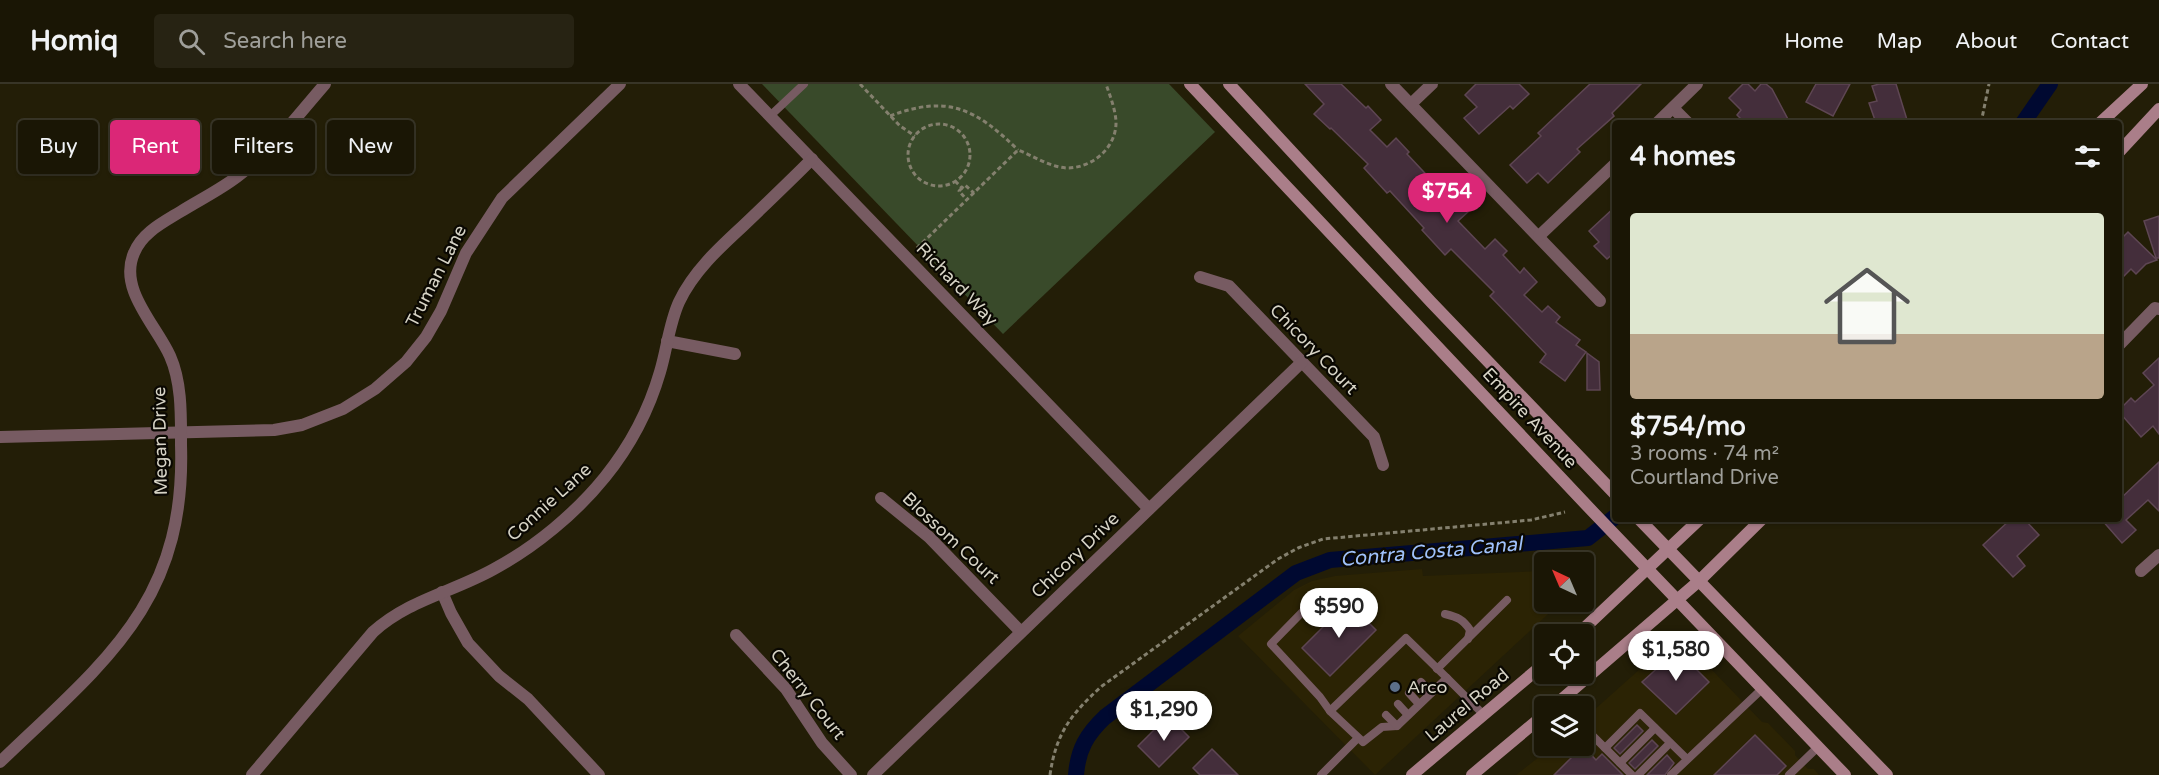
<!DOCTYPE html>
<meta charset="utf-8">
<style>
body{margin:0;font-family:"Varela Round",sans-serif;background:#272313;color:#f1f3f6;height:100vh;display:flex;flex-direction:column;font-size:22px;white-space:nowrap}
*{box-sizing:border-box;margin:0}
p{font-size:20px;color:#9f9f9a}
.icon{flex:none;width:33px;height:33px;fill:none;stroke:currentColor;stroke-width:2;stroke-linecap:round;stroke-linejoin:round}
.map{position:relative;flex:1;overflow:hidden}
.side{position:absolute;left:1612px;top:36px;width:510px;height:402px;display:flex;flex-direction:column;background:#1a1605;border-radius:6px;box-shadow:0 2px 4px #0004,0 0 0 2px #383527}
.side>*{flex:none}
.top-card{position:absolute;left:18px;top:36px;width:570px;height:54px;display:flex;gap:12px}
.needle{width:39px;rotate:316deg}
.fabs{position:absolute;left:1534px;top:468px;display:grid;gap:12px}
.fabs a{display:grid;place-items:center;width:60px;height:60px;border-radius:6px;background:#1a1605;box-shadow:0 2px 4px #0004,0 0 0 2px #383527;font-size:30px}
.price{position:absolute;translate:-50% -51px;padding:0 14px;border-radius:21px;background:#fff;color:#222;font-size:20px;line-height:39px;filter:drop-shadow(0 2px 3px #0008)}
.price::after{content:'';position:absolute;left:50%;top:36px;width:18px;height:14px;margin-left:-9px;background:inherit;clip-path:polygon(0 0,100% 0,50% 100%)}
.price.current{background:#db2777;color:#fff}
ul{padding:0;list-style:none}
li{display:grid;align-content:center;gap:12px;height:318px;padding:0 18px}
li span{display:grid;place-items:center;height:186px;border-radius:6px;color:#555}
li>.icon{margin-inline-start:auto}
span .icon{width:108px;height:108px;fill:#fffc;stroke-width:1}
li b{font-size:26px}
h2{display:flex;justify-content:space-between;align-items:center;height:72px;padding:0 18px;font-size:26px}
.chip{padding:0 21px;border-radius:6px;background:#1a1605;box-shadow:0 2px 4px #0004,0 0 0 2px #383527;font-size:21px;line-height:54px}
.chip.current{background:#db2777;color:#fff}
header{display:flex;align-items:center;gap:36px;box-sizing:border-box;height:84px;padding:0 30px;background:#1a1605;border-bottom:2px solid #383527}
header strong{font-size:28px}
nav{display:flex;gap:33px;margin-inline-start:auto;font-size:21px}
.search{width:420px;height:54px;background:#272313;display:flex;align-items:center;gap:15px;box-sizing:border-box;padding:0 21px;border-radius:6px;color:#9f9f9a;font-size:22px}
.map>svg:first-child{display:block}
</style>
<header>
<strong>Homiq</strong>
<div class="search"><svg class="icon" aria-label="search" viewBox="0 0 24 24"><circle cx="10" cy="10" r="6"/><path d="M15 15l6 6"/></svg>Search here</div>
<nav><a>Home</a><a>Map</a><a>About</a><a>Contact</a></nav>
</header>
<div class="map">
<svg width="2159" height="691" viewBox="0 0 2159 691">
<rect width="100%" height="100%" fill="#231e07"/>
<!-- built -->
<g fill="#2b2304">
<polygon points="1422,485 1423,492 1545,487 1545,518 1561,518 1375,691 1238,552 1294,506 1312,497 1335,492"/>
<polygon points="1668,560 1688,561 1762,638 1768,639 1795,667 1795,671 1808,685 1814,685 1819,691 1516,691 1553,662 1584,662 1584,635"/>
</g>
<!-- green -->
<polygon fill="#394a2a" points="762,0 1169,0 1215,48 1003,250"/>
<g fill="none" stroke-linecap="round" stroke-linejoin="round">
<!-- canal -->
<g stroke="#000931" stroke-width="16">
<polyline points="2023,39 2050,0"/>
<path d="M 1076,691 C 1078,665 1087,650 1105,633 L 1296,489 L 1330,476 L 1588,454 L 1616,432"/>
</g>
</g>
<!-- building -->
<g fill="#442e3b" stroke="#5e4653" stroke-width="1.5">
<polygon points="1305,0 1341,0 1366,24 1368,22 1381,36 1370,46 1387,63 1396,54 1409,68 1407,70 1452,118 1457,114 1469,127 1458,137 1485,165 1495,155 1507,167 1503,171 1520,189 1524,184 1537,198 1524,211 1542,228 1548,222 1560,233 1556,238 1580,256 1576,261 1586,268 1565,297 1540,278 1546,270 1490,212 1494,208 1451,165 1445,171 1422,146 1424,144 1390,107 1387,109 1364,84 1368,80 1331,44 1330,45 1314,30 1324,20"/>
<polygon points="1476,0 1519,0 1529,10 1513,25 1510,22 1479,50 1464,34 1477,23 1465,11"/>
<polygon points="1590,0 1641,0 1612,29 1614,32 1577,65 1580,68 1548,99 1538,89 1527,99 1510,81 1541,52 1538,49"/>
<polygon points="1743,0 1748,0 1755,7 1761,0 1766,0 1772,5 1790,39 1745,39 1737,31 1741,26 1729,14"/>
<polygon points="1816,0 1850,0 1833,32 1806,18"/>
<polygon points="1879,0 1896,0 1908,39 1894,39 1893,35 1876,39 1869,19 1877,17 1872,2"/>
<polygon points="1616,122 1616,167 1607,175 1594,162 1599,158 1589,147"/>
<polygon points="2159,132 2159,174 2156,174 2144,137"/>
<polygon points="2128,148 2157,176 2146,180 2136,190 2131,185 2120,196 2120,156"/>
<polygon points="1587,269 1599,278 1600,306 1587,306"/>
<polygon points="2159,274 2159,350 2153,342 2141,353 2120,329 2120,325 2131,314 2135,318 2154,301 2143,289"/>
<polygon points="2159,378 2159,427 2148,416 2126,436 2136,446 2122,459 2101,435 2120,435 2120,415"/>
<polygon points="2011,435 2024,435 2039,451 2017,472 2025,482 2013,493 1983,461"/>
<polygon points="1348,518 1376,546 1330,592 1302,564"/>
<polygon points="1672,571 1682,571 1709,598 1676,630 1642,598"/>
<polygon points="1168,632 1189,653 1159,683 1138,662"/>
<polygon points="1637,641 1643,647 1620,670 1614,664"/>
<polygon points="1755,651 1786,682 1777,691 1714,691"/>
<polygon points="1652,656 1658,662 1635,685 1629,679"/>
<polygon points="1583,662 1596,676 1602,670 1623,691 1554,691"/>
<polygon points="1212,665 1238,691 1200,691 1193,684"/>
<polygon points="1667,671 1674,679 1665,691 1647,691"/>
</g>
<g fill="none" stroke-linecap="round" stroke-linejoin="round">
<!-- path -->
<g stroke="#84806e" stroke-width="3" stroke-dasharray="4.5 3" stroke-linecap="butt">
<polyline points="860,0 900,42 915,52"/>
<path d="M 890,32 C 948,10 976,25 1018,66"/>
<polyline points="1981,39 1989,0"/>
<circle cx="939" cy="71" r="31"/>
<polyline points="955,97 962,104 965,101 974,109"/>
<polyline points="962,104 959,107 967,116"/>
<path d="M 917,164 L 1018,66 C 1034,72 1049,83 1067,84 C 1093,84 1117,63 1116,37 C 1115,24 1110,12 1106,0"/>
<path d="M 1050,691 C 1056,649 1071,630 1102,602 L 1278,475 L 1298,464 L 1323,455 L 1531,436 L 1565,428"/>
</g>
<!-- service -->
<g stroke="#775b62" stroke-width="8">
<polyline points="770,32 804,0"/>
<path d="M 1445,530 C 1457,533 1463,535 1470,546 L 1468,555"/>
<polygon points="1406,554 1447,594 1397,642 1382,643 1363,658 1330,627"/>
<polyline points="1437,585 1507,516"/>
<polyline points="1447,594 1483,630"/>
<polyline points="1421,598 1431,609"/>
<polyline points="1409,609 1419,620"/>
<polyline points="1398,620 1408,631"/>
<polyline points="1330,627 1320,613 1271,560 1314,516 1342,517"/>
<polyline points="1386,631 1397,642"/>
<polyline points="1584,643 1632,691"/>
<polyline points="1605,664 1640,629 1687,675"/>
<polyline points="1620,679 1655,644"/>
<polyline points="1321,691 1358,654"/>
<polyline points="1638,691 1670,659"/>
<polyline points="1671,691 1762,605"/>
<polyline points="1789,691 1818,663"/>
</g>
<!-- minor -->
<g stroke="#775b62" stroke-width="12">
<polyline points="739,0 1149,425"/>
<polyline points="1391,0 1600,217"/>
<polyline points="1411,20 1432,0"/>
<polyline points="1673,24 1688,39"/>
<polyline points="1657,39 1697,0"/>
<polyline points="1539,152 1616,79"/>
<polyline points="1200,193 1229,202 1374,353 1383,381"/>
<polyline points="667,257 735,270"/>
<polyline points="2120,260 2155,224 2159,225"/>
<polyline points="0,353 274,346 302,341 343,325 375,305 406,278 426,253 441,227 466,169 502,114 620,0"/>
<polyline points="881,414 929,453 1021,548"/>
<polyline points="2141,487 2159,471"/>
<polyline points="442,508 451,529 468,559 499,592 528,615 599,691"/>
<polyline points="736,551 786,605 822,659 851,691"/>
<path d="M 0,678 C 104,578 186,519 181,361 C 181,332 182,299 170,272 C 156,241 118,205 134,169 C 142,149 162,139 180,128 C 199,116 220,106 238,92 C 271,67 298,31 325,0"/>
<path d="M 252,691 L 373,548 C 408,516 453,508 494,485 C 535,463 576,429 605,393 C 630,362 649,326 660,288 C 667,265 669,240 679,218 C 693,188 719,164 743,142 C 766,120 789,98 812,75"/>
<polyline points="873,691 1302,278"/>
</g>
<!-- secondary -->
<g stroke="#aa7e89" stroke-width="12">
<polyline points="1190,0 1594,429 1845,691"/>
<polyline points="1229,0 1431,218 1616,411"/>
<polyline points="2100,39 2142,0"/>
<polyline points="2120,67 2159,25"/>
<polyline points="1639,435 1887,691"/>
<polyline points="1578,550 1700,435"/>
<polyline points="1554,622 1699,497 1762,435"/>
<polyline points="1412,691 1545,579"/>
<polyline points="1472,691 1545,630"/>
</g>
</g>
<!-- markers -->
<circle fill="#5c6f8a" stroke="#0a0802" stroke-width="2" cx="1395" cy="603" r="6"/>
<g text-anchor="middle" stroke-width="4.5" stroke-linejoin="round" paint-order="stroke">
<!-- street labels -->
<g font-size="18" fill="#d6d3c5" stroke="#0a0802">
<text transform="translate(436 192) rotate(-63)" y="6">Truman Lane</text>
<text transform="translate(957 200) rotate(46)" y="6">Richard Way</text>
<text transform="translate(1314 265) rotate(46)" y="6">Chicory Court</text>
<text transform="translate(1530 334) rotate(47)" y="6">Empire Avenue</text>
<text transform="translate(160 357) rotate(-91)" y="6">Megan Drive</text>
<text transform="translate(549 418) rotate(-42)" y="6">Connie Lane</text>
<text transform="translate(951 454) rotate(43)" y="6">Blossom Court</text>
<text transform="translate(1075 471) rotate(-44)" y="6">Chicory Drive</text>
<text transform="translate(808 610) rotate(52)" y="6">Cherry Court</text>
<text transform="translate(1467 621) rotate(-40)" y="6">Laurel Road</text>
</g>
<!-- poi labels -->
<g font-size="18" fill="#d6d3c5" stroke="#0a0802" text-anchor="start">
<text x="1407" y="609">Arco</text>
</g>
<!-- water labels -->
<g font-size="20" font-style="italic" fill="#9fc1fb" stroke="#0a0802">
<text transform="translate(1431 467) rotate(-5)" y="7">Contra Costa Canal</text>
</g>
</g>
</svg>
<div class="fabs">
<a><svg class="needle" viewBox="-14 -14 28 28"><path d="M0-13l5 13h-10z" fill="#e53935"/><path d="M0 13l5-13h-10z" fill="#9f9f9a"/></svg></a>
<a><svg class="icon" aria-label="locate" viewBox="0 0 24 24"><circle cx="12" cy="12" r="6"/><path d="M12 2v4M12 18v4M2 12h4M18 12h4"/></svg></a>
<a><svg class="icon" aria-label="layers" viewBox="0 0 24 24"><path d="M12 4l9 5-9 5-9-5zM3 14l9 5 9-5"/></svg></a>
</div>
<b class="price current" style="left:1447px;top:140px">$754</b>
<b class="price" style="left:1339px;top:555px">$590</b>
<b class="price" style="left:1676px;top:598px">$1,580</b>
<b class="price" style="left:1164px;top:658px">$1,290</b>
<div class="top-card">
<a class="chip">Buy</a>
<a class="chip current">Rent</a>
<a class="chip">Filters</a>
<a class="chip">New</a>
</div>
<section class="side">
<h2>4 homes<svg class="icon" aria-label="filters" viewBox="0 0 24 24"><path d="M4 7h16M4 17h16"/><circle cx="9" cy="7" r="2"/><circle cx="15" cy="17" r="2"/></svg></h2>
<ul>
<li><span style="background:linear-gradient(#dfe7d0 65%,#b9a48a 0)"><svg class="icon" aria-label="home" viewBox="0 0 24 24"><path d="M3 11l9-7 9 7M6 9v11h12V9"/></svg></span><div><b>$754/mo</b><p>3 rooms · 74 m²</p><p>Courtland Drive</p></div></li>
</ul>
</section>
</div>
